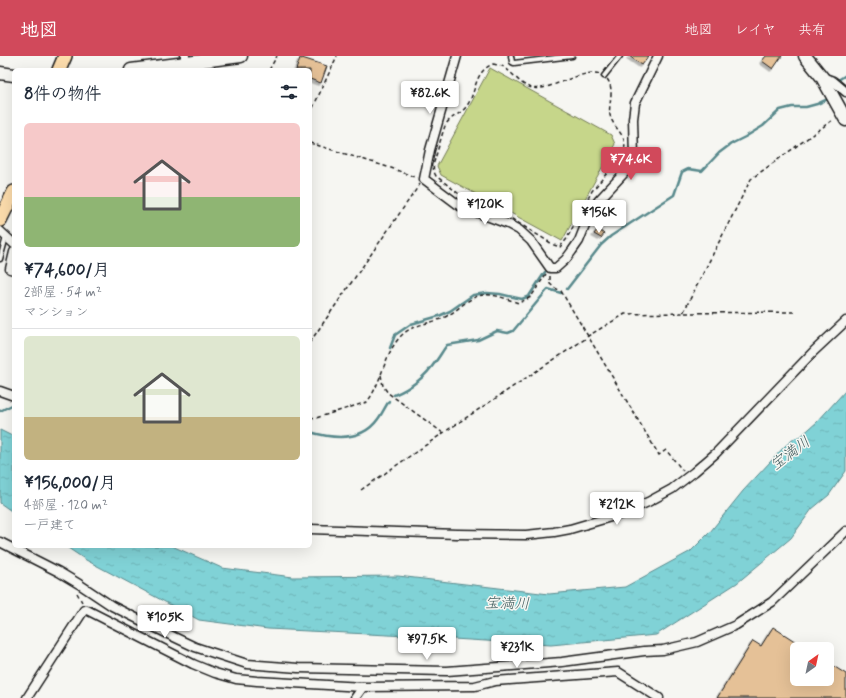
<!DOCTYPE html>
<html lang="ja">
<meta charset="utf-8">
<style>
body{margin:0;font-family:Mynerve,"Klee One",sans-serif;background:#f6f6f7;color:#1f2937;height:100vh;display:flex;flex-direction:column;font-size:15px;white-space:nowrap}
*{box-sizing:border-box;margin:0}
p{font-size:13px;color:#747a83}
.icon{flex:none;width:22px;height:22px;fill:none;stroke:currentColor;stroke-width:2;stroke-linecap:round;stroke-linejoin:round}
.map{position:relative;flex:1;overflow:hidden}
.panel{position:absolute;left:12px;top:12px;width:300px;height:480px;display:flex;flex-direction:column;background:#fff;border-radius:6px;box-shadow:0 4px 16px #0002}
.panel>*{flex:none}
.needle{width:26px;rotate:33deg}
.fabs{position:absolute;left:790px;top:586px;display:grid;gap:8px}
.fabs a{display:grid;place-items:center;width:44px;height:44px;border-radius:6px;background:#fff;box-shadow:0 4px 16px #0002;font-size:20px}
.price{position:absolute;translate:-50% -34px;padding:0 9px;border-radius:4px;background:#fff;color:#222;font-size:13px;line-height:26px;filter:drop-shadow(0 1px 2px #0008)}
.price::after{content:'';position:absolute;left:50%;top:24px;width:12px;height:9px;margin-left:-6px;background:inherit;clip-path:polygon(0 0,100% 0,50% 100%)}
.price.selected{background:#d1495b;color:#fff}
ul{padding:0;list-style:none}
li{display:grid;align-content:center;gap:8px;height:212px;padding:0 12px}
li+li{border-top:1px solid #e0e1e3}
li span{display:grid;place-items:center;height:124px;border-radius:6px;color:#555}
li>.icon{margin-inline-start:auto}
span .icon{width:72px;height:72px;fill:#fffc;stroke-width:1}
li b{font-size:17px}
h2{display:flex;justify-content:space-between;align-items:center;height:48px;padding:0 12px;font-size:17px}
header{display:flex;align-items:center;gap:24px;box-sizing:border-box;height:56px;padding:0 20px;background:#d1495b;color:#fff}
header strong{font-size:19px}
nav{display:flex;gap:22px;margin-inline-start:auto;font-size:14px}
.map>svg:first-child{display:block}
</style>
<header>
<strong>地図</strong>
<nav><a>地図</a><a>レイヤ</a><a>共有</a></nav>
</header>
<div class="map">
<svg width="846" height="642" viewBox="0 0 846 642">
<defs>
<pattern id="water-ripples" width="26" height="14" patternUnits="userSpaceOnUse"><rect width="26" height="14" fill="#80d2d6"/><path d="M2 4q2-2 4 0t4 0M15 11q2-2 4 0t4 0" fill="none" stroke="#6eb4b7"/></pattern>
<filter id="shadow"><feDropShadow dx="-2.5" dy="2.5" stdDeviation="0" flood-color="#0004"/></filter>
</defs>
<rect width="100%" height="100%" fill="#f6f6f2"/>
<filter id="ink" filterUnits="userSpaceOnUse"><feTurbulence type="fractalNoise" baseFrequency=".025" numOctaves="2"/><feDisplacementMap in="SourceGraphic" scale="8" xChannelSelector="R" yChannelSelector="G"/><feConvolveMatrix kernelMatrix="1 2 1 2 8 2 1 2 1" color-interpolation-filters="sRGB"/></filter>
<g filter="url(#ink)">
<!-- pitch -->
<polygon fill="#c6d68a" stroke="#717953" points="490,12 611,79 615,88 562,185 441,119 437,110"/>
<!-- water -->
<g fill="url(#water-ripples)" stroke="#58898c">
<polygon points="846,334 846,415 829,439 812,453 791,482 737,527 656,579 551,589 388,579 268,573 199,564 86,504 65,490 172,490 222,512 293,521 398,520 549,538 625,531 691,495 710,476 743,435 785,390 795,382 801,380 817,366"/>
<polygon points="0,374 14,381 14,457 0,447"/>
</g>
<g fill="none" stroke-linecap="round" stroke-linejoin="round">
<!-- stream -->
<g stroke="#58898c" stroke-width="2.5">
<polyline points="838,24 846,19"/>
<polyline points="567,233 601,189 611,180 674,139 682,116 688,113 702,115 719,97 731,88 745,81 763,70 780,54 792,51 806,51 817,48 828,43"/>
<polyline points="390,292 395,279 411,268 439,260 450,255 473,239 487,237 500,238 522,243 529,240 545,216"/>
<path d="M 394,339 C 411,332 426,320 436,305 C 440,300 443,294 447,289 L 478,284 L 497,275 L 508,277 L 513,275 L 548,233 L 561,237"/>
<polyline points="0,355 14,348"/>
<path d="M 310,376 C 334,383 362,386 378,363 C 382,358 385,351 389,345"/>
</g>
</g>
<!-- building -->
<g fill="#e5c197" stroke="#1c1c1c" filter="url(#shadow)">
<polygon points="629,0 649,0 642,9"/>
<polygon points="766,0 782,0 773,13 762,5"/>
<polygon points="300,2 302,3 302,2 327,10 321,27 310,23 310,14 296,14"/>
<polygon points="598,173 604,178 601,182 594,178"/>
<polygon points="773,571 807,593 797,593 797,623 827,623 827,606 846,618 846,642 717,642 753,585 761,590"/>
</g>
<g fill="none" stroke-linecap="round" stroke-linejoin="round">
<defs>
<g id="lane">
<polyline points="511,0 512,6 514,7 572,0"/>
<polyline points="604,20 620,0"/>
<polyline points="0,203 6,181"/>
</g>
<g id="street">
<polyline points="457,0 430,94 424,123 460,150 508,168 519,174 531,185 550,212 556,212 566,203 572,195 579,185 590,157 599,144 627,114 634,102 633,63 635,47 658,0"/>
<polyline points="184,14 185,0"/>
<polyline points="822,21 833,25 846,36"/>
<polyline points="0,175 14,188"/>
<polyline points="14,196 10,213 14,214"/>
<polyline points="0,335 14,340"/>
<polyline points="310,473 457,478 526,479 554,476 570,473 621,458 648,446 672,433 694,416 716,397 814,295 846,265"/>
<polyline points="0,486 59,516 79,528 112,550 174,581 195,591 247,608 298,612 447,615 562,606 644,595 663,594 697,586 736,569 772,546 846,475"/>
<polyline points="27,642 84,554 87,554 193,608 215,617 236,623 257,625 363,631 475,630 495,625 618,616 659,642"/>
<polyline points="355,642 363,631"/>
</g>
<g id="secondary">
<polyline points="805,0 822,21 846,64"/>
<polyline points="131,14 241,0"/>
<polyline points="0,17 14,19"/>
</g>
<g id="primary">
<polyline points="59,14 65,0"/>
<polyline points="0,164 14,136"/>
</g>
</defs>
<!-- lane casing -->
<use href="#lane" stroke="#1c1c1c" stroke-width="7"/>
<!-- street casing -->
<use href="#street" stroke="#1c1c1c" stroke-width="11"/>
<!-- secondary casing -->
<use href="#secondary" stroke="#1c1c1c" stroke-width="15"/>
<!-- primary casing -->
<use href="#primary" stroke="#1c1c1c" stroke-width="16"/>
<!-- path -->
<g stroke="#1c1c1c" stroke-width="1.5" stroke-dasharray="4 3" stroke-linecap="butt">
<path d="M 493,8 C 497,9 502,9 505,12 C 514,18 520,29 532,32 C 552,37 597,1 609,26 C 614,37 608,49 610,59 C 614,75 630,79 623,98 L 592,135 L 566,184 L 560,191 L 554,189 L 512,163 L 463,141 L 436,120 C 433,115 433,112 434,106 C 438,94 441,81 445,70 C 449,61 460,59 466,51 C 477,37 473,16 493,8 Z"/>
<polyline points="269,14 277,0"/>
<polyline points="310,58 337,0"/>
<polyline points="310,87 394,113 417,122"/>
<polyline points="550,220 550,228 555,232 561,235 659,399 666,394 683,415"/>
<polyline points="794,256 683,257 751,123 834,63"/>
<polyline points="310,286 420,128"/>
<polyline points="381,319 383,330 388,337 443,377"/>
<path d="M 310,361 L 316,362 L 367,346 C 381,328 383,304 396,286 C 410,266 428,270 447,260 C 458,254 466,244 478,240 C 491,236 506,243 519,247 L 531,241 L 546,218"/>
<polyline points="361,434 443,377 585,283 588,280 625,258 683,257"/>
<polyline points="77,537 82,546"/>
</g>
<!-- lane -->
<use href="#lane" stroke="#f6f6f2" stroke-width="4"/>
<!-- street -->
<use href="#street" stroke="#f6f6f2" stroke-width="8"/>
<!-- secondary -->
<use href="#secondary" stroke="#f6f6f2" stroke-width="12"/>
<!-- primary -->
<use href="#primary" stroke="#fcdcac" stroke-width="13"/>
</g>
</g>
<g text-anchor="middle" stroke-width="3" stroke-linejoin="round" paint-order="stroke">
<!-- water labels -->
<g font-size="15" font-style="italic" fill="#3f5c5d" stroke="#f6f6f2">
<text transform="translate(790 397) rotate(-37)" y="5">宝満川</text>
<text transform="translate(507 547) rotate(1)" y="5">宝満川</text>
</g>
</g>
</svg>
<div class="fabs">
<a><svg class="needle" viewBox="-14 -14 28 28"><path d="M0-13l5 13h-10z" fill="#e53935"/><path d="M0 13l5-13h-10z" fill="#747a83"/></svg></a>
</div>
<b class="price" style="left:430px;top:59px">¥82.6K</b>
<b class="price selected" style="left:631px;top:125px">¥74.6K</b>
<b class="price" style="left:485px;top:170px">¥120K</b>
<b class="price" style="left:599px;top:178px">¥156K</b>
<b class="price" style="left:617px;top:470px">¥212K</b>
<b class="price" style="left:165px;top:583px">¥105K</b>
<b class="price" style="left:427px;top:605px">¥97.5K</b>
<b class="price" style="left:517px;top:613px">¥231K</b>
<section class="panel">
<h2>8件の物件<svg class="icon" aria-label="filters" viewBox="0 0 24 24"><path d="M4 7h16M4 17h16"/><circle cx="9" cy="7" r="2"/><circle cx="15" cy="17" r="2"/></svg></h2>
<ul>
<li><span style="background:linear-gradient(#f6c9c9 60%,#8fb573 0)"><svg class="icon" aria-label="home" viewBox="0 0 24 24"><path d="M3 11l9-7 9 7M6 9v11h12V9"/></svg></span><div><b>¥74,600/月</b><p>2部屋 · 54 m²</p><p>マンション</p></div></li>
<li><span style="background:linear-gradient(#dfe7d0 65%,#c2b280 0)"><svg class="icon" aria-label="home" viewBox="0 0 24 24"><path d="M3 11l9-7 9 7M6 9v11h12V9"/></svg></span><div><b>¥156,000/月</b><p>4部屋 · 120 m²</p><p>一戸建て</p></div></li>
</ul>
</section>
</div>
